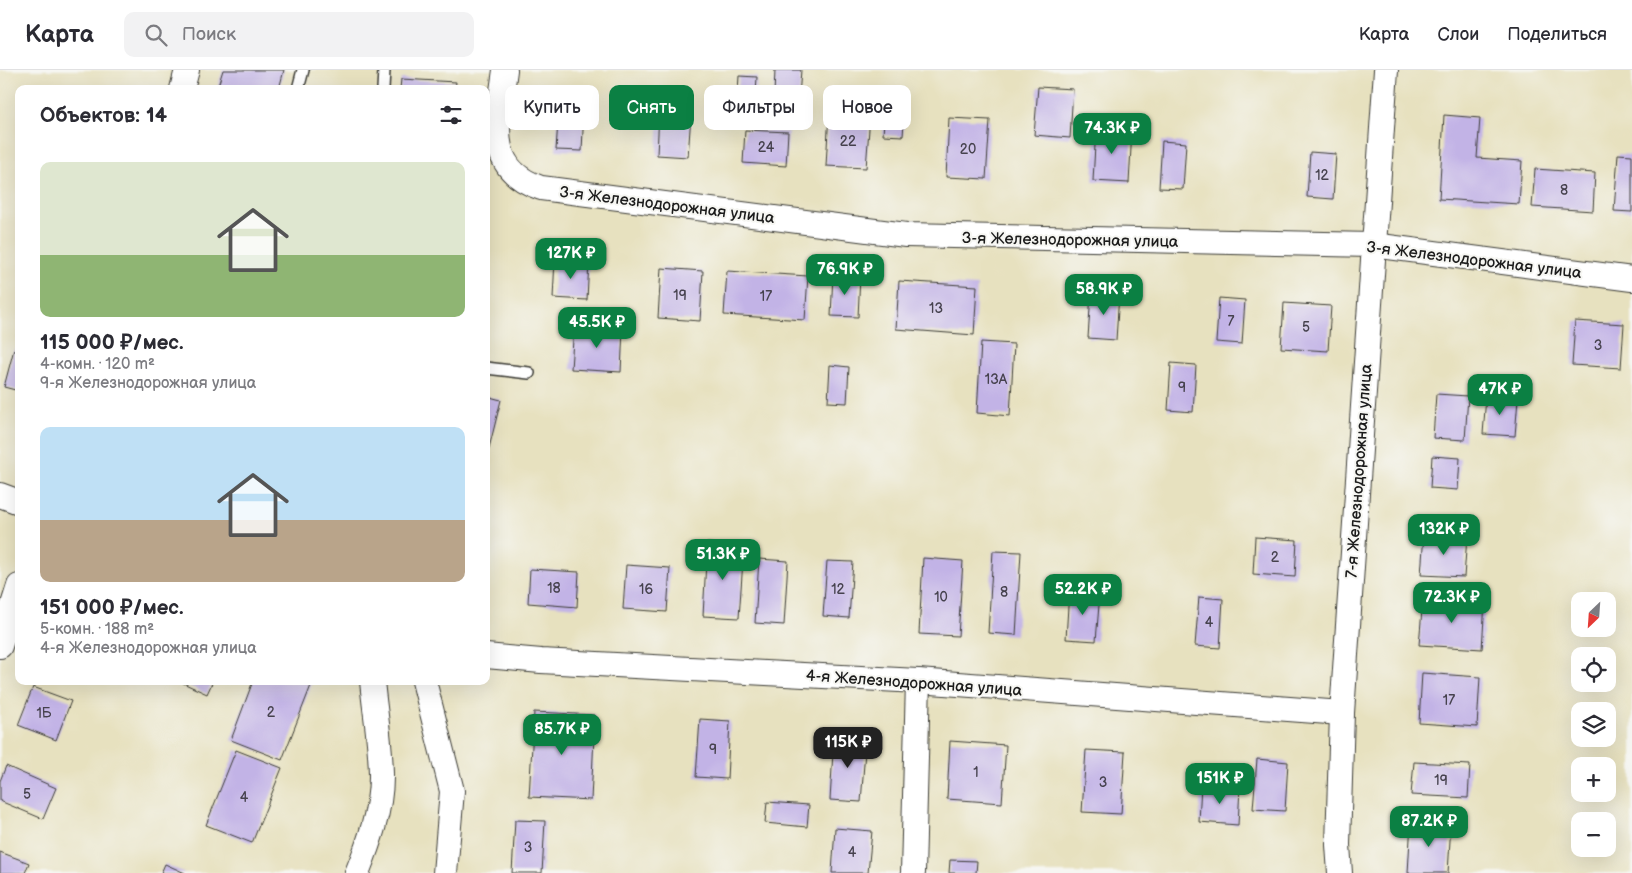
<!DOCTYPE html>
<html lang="ru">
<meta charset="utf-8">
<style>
body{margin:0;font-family:"Balsamiq Sans",sans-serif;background:#f2f2f3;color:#2b2b33;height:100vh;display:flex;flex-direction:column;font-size:19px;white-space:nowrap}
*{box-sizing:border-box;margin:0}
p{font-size:16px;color:#7c7c81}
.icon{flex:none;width:28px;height:28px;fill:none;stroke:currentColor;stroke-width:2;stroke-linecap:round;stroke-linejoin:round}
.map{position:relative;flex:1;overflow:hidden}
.sheet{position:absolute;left:15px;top:15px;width:475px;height:600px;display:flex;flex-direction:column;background:#fff;border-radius:10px;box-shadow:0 5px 20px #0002}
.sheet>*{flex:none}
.banner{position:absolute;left:505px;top:15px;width:475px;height:45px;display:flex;gap:10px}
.needle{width:32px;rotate:205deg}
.buttons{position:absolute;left:1571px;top:522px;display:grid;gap:10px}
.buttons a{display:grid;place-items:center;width:45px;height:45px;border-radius:10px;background:#fff;box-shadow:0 5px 20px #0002;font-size:25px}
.price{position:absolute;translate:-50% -42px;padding:0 11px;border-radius:10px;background:#0b8043;color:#fff;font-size:16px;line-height:32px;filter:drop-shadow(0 1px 2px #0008)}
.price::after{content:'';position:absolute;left:50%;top:30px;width:15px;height:11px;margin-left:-8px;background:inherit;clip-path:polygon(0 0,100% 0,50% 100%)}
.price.current{background:#222;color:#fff}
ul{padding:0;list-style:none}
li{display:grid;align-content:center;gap:10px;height:265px;padding:0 25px}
li span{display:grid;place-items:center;height:155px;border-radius:10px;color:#555}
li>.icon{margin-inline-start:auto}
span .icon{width:90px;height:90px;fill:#fffc;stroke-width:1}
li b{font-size:21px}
h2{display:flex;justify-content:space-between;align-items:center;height:60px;padding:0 25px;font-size:21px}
.tag{padding:0 18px;border-radius:10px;background:#fff;box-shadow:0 5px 20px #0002;font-size:18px;line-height:45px}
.tag.current{background:#0b8043;color:#fff}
header{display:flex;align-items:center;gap:30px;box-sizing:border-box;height:70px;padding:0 25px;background:#fff;border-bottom:1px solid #e1e1e2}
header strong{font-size:24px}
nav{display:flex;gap:28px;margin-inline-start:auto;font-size:18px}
.search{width:350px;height:45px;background:#f2f2f3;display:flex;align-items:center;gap:12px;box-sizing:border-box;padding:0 18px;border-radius:10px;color:#7c7c81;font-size:19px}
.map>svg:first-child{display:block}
</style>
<header>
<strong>Карта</strong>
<div class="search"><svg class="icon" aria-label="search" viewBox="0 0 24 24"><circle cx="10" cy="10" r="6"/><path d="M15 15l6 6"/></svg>Поиск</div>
<nav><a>Карта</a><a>Слои</a><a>Поделиться</a></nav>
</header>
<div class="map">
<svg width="1632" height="803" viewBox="0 0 1632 803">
<rect width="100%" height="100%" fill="#f6f6f2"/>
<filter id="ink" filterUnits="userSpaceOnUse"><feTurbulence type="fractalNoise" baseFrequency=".02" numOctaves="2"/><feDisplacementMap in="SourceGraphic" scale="10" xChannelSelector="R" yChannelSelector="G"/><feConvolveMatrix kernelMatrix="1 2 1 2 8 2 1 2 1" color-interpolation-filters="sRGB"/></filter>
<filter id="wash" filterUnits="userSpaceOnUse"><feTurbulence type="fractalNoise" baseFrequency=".0096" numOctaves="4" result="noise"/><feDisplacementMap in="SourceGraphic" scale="20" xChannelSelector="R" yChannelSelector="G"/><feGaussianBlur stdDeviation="1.12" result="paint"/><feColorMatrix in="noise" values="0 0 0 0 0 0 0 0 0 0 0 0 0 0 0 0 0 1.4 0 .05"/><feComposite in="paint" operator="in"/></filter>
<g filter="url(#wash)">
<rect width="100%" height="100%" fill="#e7e1bf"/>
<g id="blocks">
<!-- building -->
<g fill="#c2b3e6">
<polygon points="223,0 284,0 279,19 217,19"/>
<polygon points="775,0 801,0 799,27 774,25"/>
<polygon points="739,6 757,7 755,39 737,37"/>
<polygon points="401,9 456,12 455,19 400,19"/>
<polygon points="1038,17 1073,19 1070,68 1034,65"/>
<polygon points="559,37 584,39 582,81 556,80"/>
<polygon points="885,37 905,38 903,66 883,65"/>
<polygon points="659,42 691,45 688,87 657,85"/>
<polygon points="829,42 870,46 866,98 826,96"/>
<polygon points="1444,45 1480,48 1477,88 1522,91 1519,134 1439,129"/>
<polygon points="949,48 990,50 986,109 946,107"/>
<polygon points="1096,57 1132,60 1129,113 1093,111"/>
<polygon points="745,60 788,62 786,96 743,93"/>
<polygon points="1162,71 1186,73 1183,119 1159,118"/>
<polygon points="1310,82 1336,84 1333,129 1307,127"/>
<polygon points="1618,84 1632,85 1632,142 1614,141"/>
<polygon points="1535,99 1595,103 1593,141 1532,137"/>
<polygon points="555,189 589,191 587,230 553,228"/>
<polygon points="661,198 703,201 700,251 658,248"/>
<polygon points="727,201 808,206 805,250 724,245"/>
<polygon points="833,204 860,206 858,247 831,246"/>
<polygon points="899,211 977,216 974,265 896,259"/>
<polygon points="1091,223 1119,224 1116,270 1088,268"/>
<polygon points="1219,228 1245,230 1242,274 1216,272"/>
<polygon points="1284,233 1331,236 1328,281 1281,278"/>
<polygon points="1575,251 1624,254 1621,298 1572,295"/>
<polygon points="574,255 623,258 621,302 571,299"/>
<polygon points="981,272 1014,274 1010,346 977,343"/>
<polygon points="14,279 19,280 19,321 4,317"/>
<polygon points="1171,293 1196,295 1193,342 1168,340"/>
<polygon points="830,295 849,297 847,333 828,332"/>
<polygon points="1436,324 1468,326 1465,370 1433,368"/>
<polygon points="486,326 501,330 487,386 486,386"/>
<polygon points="1486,327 1518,329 1515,366 1483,364"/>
<polygon points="1432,386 1460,388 1458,420 1430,418"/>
<polygon points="1424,464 1467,467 1464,507 1421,505"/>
<polygon points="1255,467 1297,470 1295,507 1253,504"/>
<polygon points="707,473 744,476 739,548 703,546"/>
<polygon points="993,481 1021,482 1016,565 988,563"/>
<polygon points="923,488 963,491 958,566 919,564"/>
<polygon points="759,489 788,491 784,555 755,553"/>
<polygon points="827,491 853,492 849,548 823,546"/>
<polygon points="626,495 670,498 667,542 623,539"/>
<polygon points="530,499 579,502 577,537 528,533"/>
<polygon points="1069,520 1100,523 1096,571 1066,569"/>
<polygon points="1199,527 1223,529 1220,578 1195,576"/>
<polygon points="1423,528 1485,532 1482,579 1419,575"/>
<polygon points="1422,603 1480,607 1477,657 1419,653"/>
<polygon points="184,611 213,611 207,624 183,613"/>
<polygon points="253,611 312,613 282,690 231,670"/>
<polygon points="33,617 71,631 56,670 18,655"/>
<polygon points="534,642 595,645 591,730 529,727"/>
<polygon points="700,649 730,651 727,709 696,707"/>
<polygon points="834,666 866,668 861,732 830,730"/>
<polygon points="950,671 1006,675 1002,733 947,729"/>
<polygon points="236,680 282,698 252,773 206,755"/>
<polygon points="1086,680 1125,682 1121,744 1082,742"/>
<polygon points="1257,689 1288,692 1285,741 1253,739"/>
<polygon points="1414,692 1470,695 1468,728 1411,725"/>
<polygon points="6,696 56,718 43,749 0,731 0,711"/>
<polygon points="1201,714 1240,717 1238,755 1199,752"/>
<polygon points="767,732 809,735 807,757 765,753"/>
<polygon points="515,750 545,751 542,803 512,803"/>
<polygon points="1411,751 1451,754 1448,803 1408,803"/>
<polygon points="835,758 872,761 868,803 832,803"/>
<polygon points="0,782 29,793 25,803 0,803"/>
<polygon points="950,790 977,791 976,803 949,803"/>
<polygon points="165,794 185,803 161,803"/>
</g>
</g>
</g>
<g filter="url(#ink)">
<use href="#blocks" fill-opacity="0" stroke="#3a3a34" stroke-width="1"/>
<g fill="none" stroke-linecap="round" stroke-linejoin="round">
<defs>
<g id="lane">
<polyline points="298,19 303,0"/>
<polyline points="383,19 384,0"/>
<polyline points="486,298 529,303"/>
</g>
<g id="street">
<path d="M 505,0 C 499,49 482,98 541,118 L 906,165 L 1373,175 L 1632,209"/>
<polyline points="182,19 187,0"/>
<polyline points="0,425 19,432"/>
<polyline points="0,576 19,516"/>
<polyline points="486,586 541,591 918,611 1342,643"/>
<polyline points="424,611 452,721 445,803"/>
<path d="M 357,803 C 369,773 381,740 381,707 C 381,675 375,643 372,611"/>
<polyline points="913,803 918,611"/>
<polyline points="1340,803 1338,775 1342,643 1386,0"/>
</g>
</defs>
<!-- lane casing -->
<use href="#lane" stroke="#3a3a34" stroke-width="14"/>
<!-- street casing -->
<use href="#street" stroke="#3a3a34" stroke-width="26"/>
<!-- lane -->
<use href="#lane" stroke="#fff" stroke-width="11"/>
<!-- street -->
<use href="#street" stroke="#fff" stroke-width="24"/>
</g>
</g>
<g text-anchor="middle" stroke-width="4" stroke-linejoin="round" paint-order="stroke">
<!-- number labels -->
<g font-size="14" fill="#46424e">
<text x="848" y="76">22</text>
<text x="766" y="82">24</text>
<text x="968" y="84">20</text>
<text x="1322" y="110">12</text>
<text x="1564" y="125">8</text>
<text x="680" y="230">19</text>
<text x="766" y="231">17</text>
<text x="936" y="243">13</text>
<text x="1231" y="256">7</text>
<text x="1306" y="262">5</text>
<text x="1598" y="280">3</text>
<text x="996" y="314">13А</text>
<text x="1182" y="322">9</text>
<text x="1275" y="492">2</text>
<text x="554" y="523">18</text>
<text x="646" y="524">16</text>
<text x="838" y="524">12</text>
<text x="1004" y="527">8</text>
<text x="941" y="532">10</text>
<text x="1209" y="557">4</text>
<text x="1449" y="635">17</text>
<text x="271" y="647">2</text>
<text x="44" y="648">1Б</text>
<text x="713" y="684">9</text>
<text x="976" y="707">1</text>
<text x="1441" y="715">19</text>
<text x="1103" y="717">3</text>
<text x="27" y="729">5</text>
<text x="244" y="732">4</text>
<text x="528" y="782">3</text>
<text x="852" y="787">4</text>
</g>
<!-- street labels -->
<g font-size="16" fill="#1c1c1c" stroke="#f6f6f2">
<text transform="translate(667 134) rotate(7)" y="6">3-я Железнодорожная улица</text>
<text transform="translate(1070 169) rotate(1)" y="6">3-я Железнодорожная улица</text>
<text transform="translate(1474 189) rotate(7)" y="6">3-я Железнодорожная улица</text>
<text transform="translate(1358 401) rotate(-86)" y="6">7-я Железнодорожная улица</text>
<text transform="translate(914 612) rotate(4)" y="6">4-я Железнодорожная улица</text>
</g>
</g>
</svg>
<div class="buttons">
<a><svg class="needle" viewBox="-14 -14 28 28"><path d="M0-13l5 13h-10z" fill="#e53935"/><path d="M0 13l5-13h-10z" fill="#7c7c81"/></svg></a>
<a><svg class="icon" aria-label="locate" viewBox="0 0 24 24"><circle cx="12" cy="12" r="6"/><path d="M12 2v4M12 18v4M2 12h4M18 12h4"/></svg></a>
<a><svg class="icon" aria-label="layers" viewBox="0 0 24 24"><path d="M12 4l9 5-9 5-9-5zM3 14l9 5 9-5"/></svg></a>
<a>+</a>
<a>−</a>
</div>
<b class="price" style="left:1112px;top:85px">74.3K ₽</b>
<b class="price" style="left:571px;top:210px">127K ₽</b>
<b class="price" style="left:845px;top:226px">76.9K ₽</b>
<b class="price" style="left:1104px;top:246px">58.9K ₽</b>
<b class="price" style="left:597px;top:279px">45.5K ₽</b>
<b class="price" style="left:1500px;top:346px">47K ₽</b>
<b class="price" style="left:1444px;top:486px">132K ₽</b>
<b class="price" style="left:723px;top:511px">51.3K ₽</b>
<b class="price" style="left:1083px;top:546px">52.2K ₽</b>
<b class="price" style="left:1452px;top:554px">72.3K ₽</b>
<b class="price" style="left:562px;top:686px">85.7K ₽</b>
<b class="price current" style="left:848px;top:699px">115K ₽</b>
<b class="price" style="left:1220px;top:735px">151K ₽</b>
<b class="price" style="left:1429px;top:778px">87.2K ₽</b>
<div class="banner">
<a class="tag">Купить</a>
<a class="tag current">Снять</a>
<a class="tag">Фильтры</a>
<a class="tag">Новое</a>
</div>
<section class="sheet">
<h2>Объектов: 14<svg class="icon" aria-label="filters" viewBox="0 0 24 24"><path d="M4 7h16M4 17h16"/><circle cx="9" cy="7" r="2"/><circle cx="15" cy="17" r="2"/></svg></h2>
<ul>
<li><span style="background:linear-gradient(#dfe7d0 60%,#8fb573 0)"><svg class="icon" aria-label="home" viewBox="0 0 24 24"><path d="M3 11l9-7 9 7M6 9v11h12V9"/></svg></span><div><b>115 000 ₽/мес.</b><p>4-комн. · 120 m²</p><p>9-я Железнодорожная улица</p></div></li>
<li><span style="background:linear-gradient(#bfe0f5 60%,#b9a48a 0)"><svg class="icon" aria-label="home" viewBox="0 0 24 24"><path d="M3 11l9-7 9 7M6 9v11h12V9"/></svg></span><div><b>151 000 ₽/мес.</b><p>5-комн. · 188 m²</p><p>4-я Железнодорожная улица</p></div></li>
</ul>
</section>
</div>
